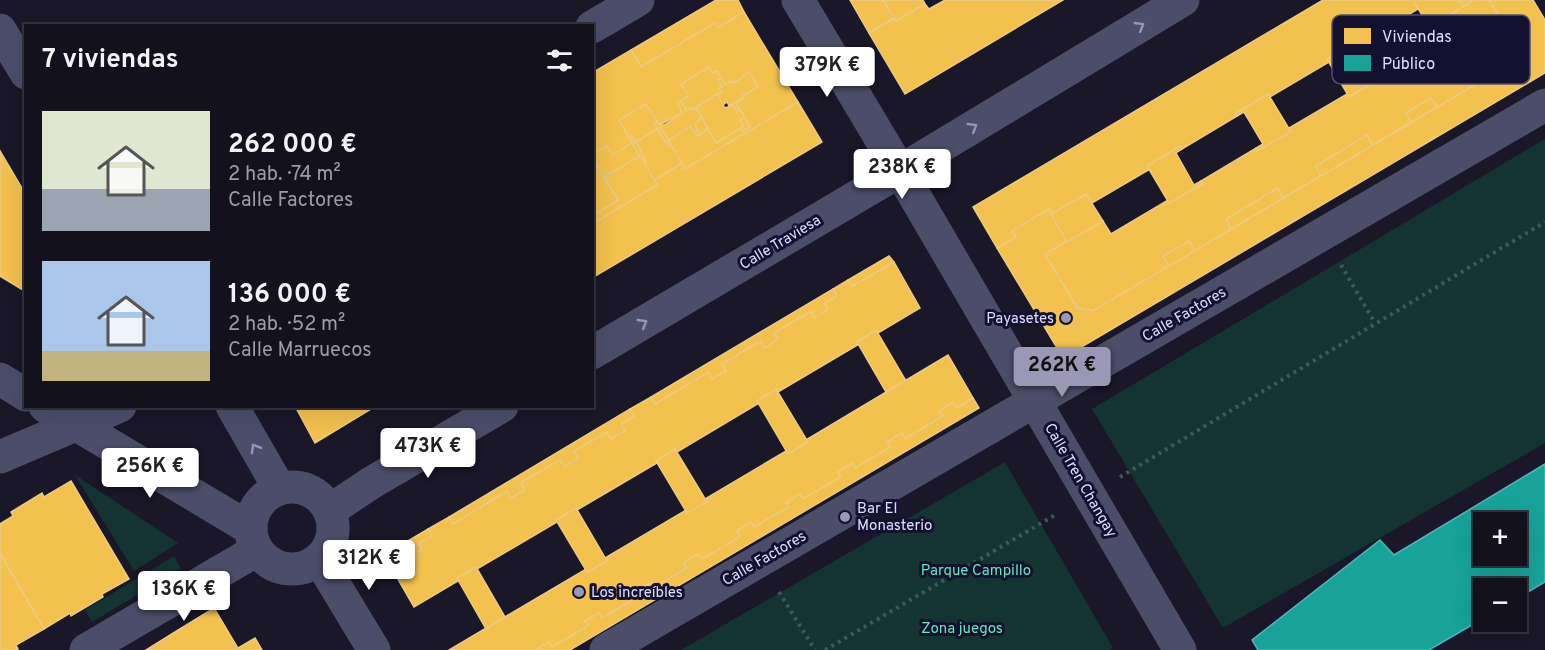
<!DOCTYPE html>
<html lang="es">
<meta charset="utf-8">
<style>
body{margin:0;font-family:Overpass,sans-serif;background:#201f2b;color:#f1f3f6;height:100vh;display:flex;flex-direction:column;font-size:22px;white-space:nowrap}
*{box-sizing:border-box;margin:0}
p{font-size:20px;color:#9d9da4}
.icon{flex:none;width:33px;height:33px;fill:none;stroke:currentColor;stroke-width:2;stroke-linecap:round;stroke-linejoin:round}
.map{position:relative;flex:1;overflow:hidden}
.panel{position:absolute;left:24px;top:24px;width:570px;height:384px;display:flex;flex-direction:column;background:#13111e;border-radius:0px;box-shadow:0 6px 24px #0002,0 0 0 2px #32313c}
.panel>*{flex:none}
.controls{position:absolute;left:1473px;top:512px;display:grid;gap:12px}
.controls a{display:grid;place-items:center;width:54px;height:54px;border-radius:0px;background:#13111e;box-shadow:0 6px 24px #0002,0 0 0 2px #32313c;font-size:30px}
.price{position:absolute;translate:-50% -51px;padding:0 14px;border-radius:6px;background:#fff;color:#222;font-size:20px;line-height:39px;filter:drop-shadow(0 2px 3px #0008)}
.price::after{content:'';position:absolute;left:50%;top:36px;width:18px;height:14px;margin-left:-9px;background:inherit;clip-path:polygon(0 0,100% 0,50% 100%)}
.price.on{background:#9a98b4;color:#111}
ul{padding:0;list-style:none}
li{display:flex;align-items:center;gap:18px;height:150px;padding:0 18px}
li span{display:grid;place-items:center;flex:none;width:168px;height:120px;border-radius:0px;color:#555}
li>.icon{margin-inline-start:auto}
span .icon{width:72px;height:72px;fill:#fffc;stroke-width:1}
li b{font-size:26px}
h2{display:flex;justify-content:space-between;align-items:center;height:72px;padding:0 18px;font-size:26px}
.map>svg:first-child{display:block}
</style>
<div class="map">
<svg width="1545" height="650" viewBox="0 0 1545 650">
<rect width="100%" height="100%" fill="#191728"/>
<!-- green -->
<g fill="#143433">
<polygon points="1545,139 1545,443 1223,628 1092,409"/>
<polygon points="1005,462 1113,648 1110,650 681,650"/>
<polygon points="75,475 178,543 134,571"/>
<polygon points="174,556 181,569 92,622 85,610"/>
</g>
<!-- homes -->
<g fill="#f2c14e" stroke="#edca83" stroke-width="1.5">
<polygon points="716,0 738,0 744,12 718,28 715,23 641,67 631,50"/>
<polygon points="850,0 883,0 893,19 869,33"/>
<polygon points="883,0 923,0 925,4 896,21"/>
<polygon points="945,0 1063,0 905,94 869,33 893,19 896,21 925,4 929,9"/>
<polygon points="1323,0 1413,0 1418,9 1362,43 1360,40 1327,59 1329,62 1270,97 1268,94 1235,114 1237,116 1182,149 1180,146 1147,166 1150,169 1092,203 1086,194 1052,214 1049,209 1012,231 1016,237 997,248 973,207"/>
<polygon points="1413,0 1460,0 1464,7 1429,27"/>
<polygon points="1460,0 1474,0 1464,6"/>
<polygon points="1474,0 1489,0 1517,47 1512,63 1437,107 1431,98 1406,113 1411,122 1373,145 1367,135 1316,166 1321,176 1283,198 1278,188 1226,219 1231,229 1195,251 1189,241 1163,256 1169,266 1093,311 1077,308 1045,254 1103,221 1111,234 1168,200 1169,203 1203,184 1201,181 1256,148 1257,151 1291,132 1289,128 1347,94 1349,97 1382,77 1380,74 1437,41 1429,27"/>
<polygon points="1489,0 1533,0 1545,20 1545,73 1063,358 997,248 1016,237 1012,231 1049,209 1067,241 1045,254 1077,308 1093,311 1512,63 1517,47"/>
<polygon points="744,12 798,102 685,169 668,141 672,138 690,126 697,136 708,129 716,143 741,128 743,131 750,127 735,102 743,98 742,96 758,87 749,72 734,83 733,81 725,85 716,71 712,73 709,67 681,84 689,96 678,103 682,113 660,125 646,104 619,120 632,142 629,145 612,155 607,146 592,154 592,73 631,50 641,67 715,23 718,28"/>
<polygon points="1360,40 1362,43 1355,46 1374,78 1380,74 1382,77 1349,97 1327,59"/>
<polygon points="709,67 712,73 716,71 721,77 718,80 722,87 719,88 722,92 693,110 692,108 686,110 681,101 689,96 681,84"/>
<polygon points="749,72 758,87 742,96 743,98 729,106 727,102 723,105 717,95 722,92 719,88 722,87 718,80 721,77 725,85 733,81 734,83"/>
<polygon points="717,94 725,108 733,105 737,112 740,110 745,117 740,120 744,126 716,143 696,107"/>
<polygon points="1268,94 1291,132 1257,151 1256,148 1263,144 1244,112 1237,116 1235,114"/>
<polygon points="1431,98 1437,107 1411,122 1406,113"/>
<polygon points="681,101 686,110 692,108 693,110 696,108 701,117 695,125 700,134 697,136 690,126 668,141 661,128 657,129 654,123 657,121 660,125 664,125 682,113 678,103"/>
<polygon points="735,102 740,110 737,112 733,105 729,106"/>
<polygon points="798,102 822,142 592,278 592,224 657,185 654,180 682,163 685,169"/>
<polygon points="646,104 657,121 654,123 657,129 636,142 631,136 629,137 619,120"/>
<polygon points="701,117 708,129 700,134 695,125"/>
<polygon points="745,117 750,127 743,131 741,128 744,126 740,120"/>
<polygon points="661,128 671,145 669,147 657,129"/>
<polygon points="657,129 669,147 671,145 682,163 654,180 643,162 646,161 636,142"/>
<polygon points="1367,135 1373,145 1321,176 1316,166"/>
<polygon points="631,136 636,142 633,144 641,157 607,174 605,177 598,166 596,166 597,165 592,154 607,146 612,155 629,145 632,142 629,137"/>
<polygon points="636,142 646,161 643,162 633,144"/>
<polygon points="1180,146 1182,149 1176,153 1194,185 1201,181 1203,184 1169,203 1147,166"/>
<polygon points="0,151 26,195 26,292 0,276"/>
<polygon points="592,156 597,165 592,170"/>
<polygon points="638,157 641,157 657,185 592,224 592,216 618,200 605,177"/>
<polygon points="597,167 618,200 592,216 592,170"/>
<polygon points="1278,188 1283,198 1231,229 1226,219"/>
<polygon points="1086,194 1103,221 1067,242 1051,214"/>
<polygon points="1189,241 1195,251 1169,266 1163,256"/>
<polygon points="889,256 894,262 853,286 848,280"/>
<polygon points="894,262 920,308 878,333 876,330 857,342 859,344 778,392 776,389 757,401 759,403 677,452 675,449 656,461 657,463 577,510 576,508 556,520 557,522 477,569 476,567 457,578 458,581 414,607 388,562 405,551 409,557 422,549 419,543 432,536 428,529 449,517 453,524 507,491 511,498 525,490 521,482 560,460 564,467 578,458 574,451 607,432 611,439 625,431 621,424 634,416 630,409 651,397 655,404 708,372 712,379 726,371 722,364 760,341 765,348 778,339 774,333 811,311 814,318 828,309 824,303 837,296 833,289 848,280 853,286"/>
<polygon points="833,289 837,296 824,303 828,309 814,318 811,311 774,333 778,339 765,348 760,341 722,364 726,371 712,379 708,372 655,404 651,397"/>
<polygon points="876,330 906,381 886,392 857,342"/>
<polygon points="948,355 973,398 957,408 953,402 939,411 943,416 905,439 902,433 887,442 891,447 855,468 853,463 838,472 841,477 803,499 800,494 786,503 789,507 754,527 751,522 737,531 740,537 702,559 698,554 684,562 687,568 655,587 652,582 638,590 641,595 602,618 599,613 585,621 588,626 552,647 549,642 535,650 449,650 586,569 587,572 607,561 605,558 686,510 687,513 707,502 705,499 786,451 788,454 808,442 806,440"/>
<polygon points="776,389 808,442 788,454 757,401"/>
<polygon points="973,398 979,408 570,650 535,650 549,642 552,647 588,626 585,621 599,613 602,618 641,595 638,590 652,582 655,587 687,568 684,562 698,554 702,559 740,537 737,531 751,522 754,527 789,507 786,503 800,494 803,499 841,477 838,472 853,463 855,468 891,447 887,442 902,433 905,439 943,416 939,411 953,402 957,408"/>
<polygon points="295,406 376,406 315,443"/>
<polygon points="630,409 634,416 621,424 625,431 611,439 607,432 574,451 578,458 564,467 560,460 521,482 525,490 511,498 507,491 453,524 449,517"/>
<polygon points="675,449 707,502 687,513 656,461"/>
<polygon points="71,481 129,579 102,594 103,597 71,616 70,613 44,629 0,553 0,524 13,516 11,512 42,493 44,497"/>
<polygon points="576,508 607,561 587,572 556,520"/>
<polygon points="428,529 432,536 419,543 422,549 409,557 405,551 388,562 384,555"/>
<polygon points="0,553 44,629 16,645 18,649 17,650 0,650"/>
<polygon points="476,567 505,617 486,629 457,578"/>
<polygon points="214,608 239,650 146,650 175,632"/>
<polygon points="255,638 262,650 239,650 238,648"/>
</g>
<!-- public -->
<path fill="#17a398" stroke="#53b5b7" stroke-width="1.5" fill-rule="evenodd" d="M 1545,464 L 1545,582 L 1516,599 L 1516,588 L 1484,588 L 1484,618 L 1429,650 L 1258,650 L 1252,640 L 1380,540 L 1394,555 ZM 1484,522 L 1516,522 L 1516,555 L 1484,555 Z"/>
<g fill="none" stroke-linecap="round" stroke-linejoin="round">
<!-- path -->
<g stroke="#455464" stroke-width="4" stroke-dasharray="3 4.5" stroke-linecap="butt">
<polyline points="1341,265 1375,323"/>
<polyline points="1120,477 1545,222"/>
<polyline points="779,592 815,650"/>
<polyline points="825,650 1057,514"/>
</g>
<!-- minor -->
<g stroke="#4c4d69" stroke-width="33">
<polyline points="798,0 900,171 1180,650"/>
<polyline points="592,27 638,0"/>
<polyline points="0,30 26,73"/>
<polyline points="592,353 900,171 1183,0"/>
<polyline points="0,379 26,395"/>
<polyline points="45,406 251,529"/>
<polyline points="232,406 279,488"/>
<polyline points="0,457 120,406"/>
<circle cx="292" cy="528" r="41"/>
<polyline points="329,511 371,483 502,406"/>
<polyline points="319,559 374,650"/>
<polyline points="86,650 257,550"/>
<polyline points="606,650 1545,105"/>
</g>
</g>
<!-- one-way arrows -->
<defs><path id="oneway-chevron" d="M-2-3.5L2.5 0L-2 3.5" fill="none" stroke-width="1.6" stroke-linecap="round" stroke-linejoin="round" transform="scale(1.5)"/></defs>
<g stroke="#9696b4">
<use href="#oneway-chevron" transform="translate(1140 26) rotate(-31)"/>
<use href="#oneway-chevron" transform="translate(973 127) rotate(-31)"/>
<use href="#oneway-chevron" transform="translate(643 323) rotate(-31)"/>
<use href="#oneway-chevron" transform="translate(255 448) rotate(-120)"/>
</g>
<!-- markers -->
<g fill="#9a98b4" stroke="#14102f" stroke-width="2">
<circle cx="1066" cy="318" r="6"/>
<circle cx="845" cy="517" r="6"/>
<circle cx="579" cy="592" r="6"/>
</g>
<g text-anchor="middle" stroke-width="6" stroke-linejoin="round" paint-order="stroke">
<!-- street labels -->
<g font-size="15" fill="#e0deff" stroke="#14102f">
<text transform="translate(780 242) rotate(-31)" y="5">Calle Traviesa</text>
<text transform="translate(1184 314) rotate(-30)" y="5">Calle Factores</text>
<text transform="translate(1081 480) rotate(60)" y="5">Calle Tren Changay</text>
<text transform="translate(764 558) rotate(-30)" y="5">Calle Factores</text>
</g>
<!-- poi labels -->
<g font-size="15" fill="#e0deff" stroke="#14102f" text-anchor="start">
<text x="1054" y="323" text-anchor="end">Payasetes</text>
<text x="857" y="513">Bar El<tspan x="857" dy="17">Monasterio</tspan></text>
<text x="591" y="597">Los increíbles</text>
</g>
<!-- park labels -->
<g font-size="15" fill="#61e8be" stroke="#14102f">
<text x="976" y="575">Parque Campillo</text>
<text x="962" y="633">Zona juegos</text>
</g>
</g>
<!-- legend -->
<rect x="1332" y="15" width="198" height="69" rx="9" fill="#14102f" stroke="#514e6d" stroke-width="1.5"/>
<rect x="1344" y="28" width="27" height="16" fill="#f2c14e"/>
<rect x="1344" y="55" width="27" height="16" fill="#17a398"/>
<g font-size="16" fill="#e0deff">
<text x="1382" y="42">Viviendas</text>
<text x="1382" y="69">Público</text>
</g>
</svg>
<div class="controls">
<a>+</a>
<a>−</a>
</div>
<b class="price" style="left:827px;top:98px">379K €</b>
<b class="price" style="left:902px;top:200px">238K €</b>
<b class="price on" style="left:1062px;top:398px">262K €</b>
<b class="price" style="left:428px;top:479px">473K €</b>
<b class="price" style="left:150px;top:499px">256K €</b>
<b class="price" style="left:369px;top:591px">312K €</b>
<b class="price" style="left:184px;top:622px">136K €</b>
<section class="panel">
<h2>7 viviendas<svg class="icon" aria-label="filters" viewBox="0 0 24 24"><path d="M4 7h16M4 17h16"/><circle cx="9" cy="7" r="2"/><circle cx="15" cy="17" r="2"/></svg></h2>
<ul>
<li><span style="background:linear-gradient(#dfe7d0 65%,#9aa5b1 0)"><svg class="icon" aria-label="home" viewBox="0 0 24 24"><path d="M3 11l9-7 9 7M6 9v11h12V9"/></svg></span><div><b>262 000 €</b><p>2 hab. · 74 m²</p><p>Calle Factores</p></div></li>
<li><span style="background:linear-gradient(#a9c7e8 75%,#c2b280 0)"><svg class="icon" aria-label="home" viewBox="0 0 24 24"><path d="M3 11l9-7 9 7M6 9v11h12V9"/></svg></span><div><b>136 000 €</b><p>2 hab. · 52 m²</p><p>Calle Marruecos</p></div></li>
</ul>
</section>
</div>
